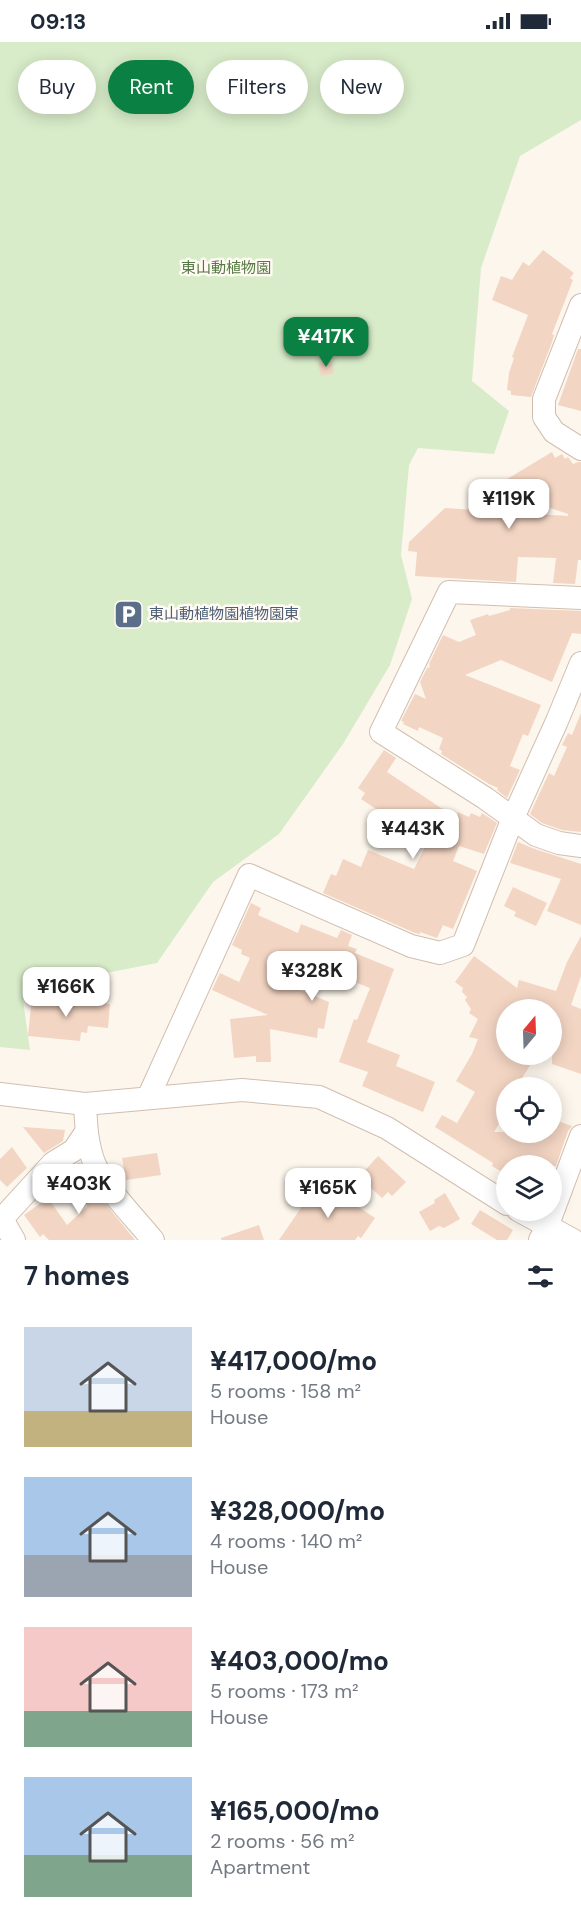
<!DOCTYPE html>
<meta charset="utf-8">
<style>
body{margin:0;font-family:"DM Sans","Noto Sans JP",sans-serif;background:#f2f2f3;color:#1f2937;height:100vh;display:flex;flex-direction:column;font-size:22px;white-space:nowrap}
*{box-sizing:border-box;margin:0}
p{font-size:20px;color:#747a83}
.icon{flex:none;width:33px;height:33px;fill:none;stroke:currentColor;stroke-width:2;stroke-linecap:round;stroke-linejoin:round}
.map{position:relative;height:1198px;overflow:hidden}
.details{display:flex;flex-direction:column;background:#fff;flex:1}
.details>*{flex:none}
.hud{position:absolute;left:18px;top:18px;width:546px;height:54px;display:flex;gap:12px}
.needle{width:39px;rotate:19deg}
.controls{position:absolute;left:496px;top:957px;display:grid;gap:12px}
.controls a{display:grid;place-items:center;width:66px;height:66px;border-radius:50%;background:#fff;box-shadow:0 3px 15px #0003;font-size:30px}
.price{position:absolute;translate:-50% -51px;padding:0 14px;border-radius:12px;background:#fff;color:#222;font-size:20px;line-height:39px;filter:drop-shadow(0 2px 3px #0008)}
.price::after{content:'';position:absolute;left:50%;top:36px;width:18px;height:14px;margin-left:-9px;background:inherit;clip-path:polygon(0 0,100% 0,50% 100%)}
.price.on{background:#0b8043;color:#fff}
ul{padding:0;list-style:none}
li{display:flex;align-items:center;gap:18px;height:150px;padding:0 24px}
li span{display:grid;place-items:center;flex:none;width:168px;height:120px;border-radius:0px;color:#555}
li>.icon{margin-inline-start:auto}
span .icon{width:72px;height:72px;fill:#fffc;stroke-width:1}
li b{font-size:26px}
h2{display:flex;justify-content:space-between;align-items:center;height:72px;padding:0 24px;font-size:26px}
.pill{padding:0 21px;border-radius:27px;background:#fff;box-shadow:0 3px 15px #0003;font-size:21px;line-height:54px}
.pill.on{background:#0b8043;color:#fff}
.status{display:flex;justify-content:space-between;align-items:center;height:42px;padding:0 30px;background:#fff;direction:ltr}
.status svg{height:16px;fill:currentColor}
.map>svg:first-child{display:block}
</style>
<div class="status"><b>09:13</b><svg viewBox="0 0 49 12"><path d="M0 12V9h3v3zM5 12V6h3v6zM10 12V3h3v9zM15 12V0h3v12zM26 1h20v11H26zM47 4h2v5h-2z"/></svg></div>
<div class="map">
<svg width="581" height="1198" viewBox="0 0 581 1198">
<rect width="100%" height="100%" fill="#fdf6ec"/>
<!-- green -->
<polygon fill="#d8ecc9" points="0,0 581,0 581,78 520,114 481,226 472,339 509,369 494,412 418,406 409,423 401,513 412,557 390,623 343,702 279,792 213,840 157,921 91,934 79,935 23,958 30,1008 0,1005"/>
<!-- building -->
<g fill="#f3d5c3">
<circle cx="363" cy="56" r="8"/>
<polygon points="543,208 574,231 570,236 573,238 552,292 554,293 552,300 531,355 511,353 511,349 507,348 509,331 514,316 512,315 528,273 492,258 501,234 512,238 523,220 529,224"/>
<polygon points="578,307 581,307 581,369 558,363"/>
<polygon points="331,318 334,331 321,334 318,321"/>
<polygon points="552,410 555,416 562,412 565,417 568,415 573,422 578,420 581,420 581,518 578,518 575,542 553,541 556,516 518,515 516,540 415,534 417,510 408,509 409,500 445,466 568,474 568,472 492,446"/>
<polygon points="510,566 581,569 581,592 572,591 552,640 501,618 465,633 541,663 528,694 523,692 510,724 520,728 507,756 497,748 498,746 489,742 441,712 442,709 439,707 443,696 419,685 418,689 403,682 404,680 401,679 415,652 426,657 420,640 427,626 430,625 429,622 443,593 459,600 476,593 470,578 488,572 489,574 510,568"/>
<polygon points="581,671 581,790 562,788 542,781 530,772 549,731 554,734 567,705 562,703 568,691 572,693"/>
<polygon points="384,708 396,716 387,730 456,776 458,770 469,775 471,771 480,775 482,771 497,781 484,812 459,804 453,819 477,829 453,887 443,883 437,896 420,890 420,892 415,891 323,851 331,832 336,834 343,817 361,825 368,808 414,827 427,801 361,757 365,751 358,746"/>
<polygon points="518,800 532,806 581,822 581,883 547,869 561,837 510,821"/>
<polygon points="513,845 547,861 536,884 514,874 516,870 504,864"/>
<polygon points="251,861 261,866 258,873 298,891 301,882 337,896 341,888 352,893 348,904 357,907 355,911 394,927 367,1000 400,1013 396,1024 435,1040 423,1070 362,1044 368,1030 339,1020 354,977 357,978 370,946 352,939 356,928 315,913 300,948 329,960 324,987 318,986 317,996 270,987 271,1020 256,1020 256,1014 234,1016 230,977 268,973 212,948 220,931 239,940 250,916 241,912 242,908 232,903"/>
<polygon points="581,894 581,934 571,963 581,967 581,1032 552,1022 552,968 507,968 507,1012 537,1012 516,1046 507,1046 507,1069 494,1090 552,1090 552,1077 572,1084 568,1089 556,1124 507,1124 507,1133 492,1124 493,1121 435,1085 442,1073 457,1081 475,1050 456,1039 472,1012 478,997 469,995 478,977 469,971 471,967 465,958 467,955 462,950 463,946 455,940 474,914 517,946 519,938 556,949 567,920"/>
<polygon points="32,954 110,962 108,986 88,984 87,991 81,990 80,999 28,994"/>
<polygon points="23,1085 65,1088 63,1099 44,1111"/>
<polygon points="12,1105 27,1126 7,1145 0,1138 0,1117"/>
<polygon points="157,1111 161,1133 126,1138 122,1116"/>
<polygon points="378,1114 406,1140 392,1154 388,1150 382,1156 359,1135"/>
<polygon points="80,1120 96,1150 135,1198 49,1198 43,1192 40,1195 24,1173 48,1156 67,1183 88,1164 62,1132"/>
<polygon points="318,1141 349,1163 351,1160 375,1176 361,1196 358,1194 355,1198 279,1198"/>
<polygon points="445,1151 460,1177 444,1186 439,1184 430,1189 419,1170 435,1161 434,1158"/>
<polygon points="480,1168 513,1188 507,1198 497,1198 471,1182"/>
<polygon points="259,1183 264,1198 221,1198 221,1196"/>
</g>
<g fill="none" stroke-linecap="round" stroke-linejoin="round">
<defs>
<g id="minor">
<polyline points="581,263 544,357 544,375 554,390 581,407"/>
<polyline points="581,556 449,550 381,690 485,756 536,793 559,801 581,804"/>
<polyline points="0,1052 85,1062 242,1048 319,1055 387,1086 507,1162"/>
<polyline points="148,1056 249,833 411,904 440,911 463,903 513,776 557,679 581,621"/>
<path d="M 85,1062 C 86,1083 87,1104 95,1123 C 107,1148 135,1176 153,1198"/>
<polyline points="518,1168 573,1198"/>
<polyline points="2,1177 14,1198"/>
<polyline points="0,1179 53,1121 74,1108 86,1090"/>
<polyline points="540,1198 547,1185 581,1094"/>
</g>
</defs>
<!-- minor casing -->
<use href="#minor" stroke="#d1beb0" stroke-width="24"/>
<!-- minor -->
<use href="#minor" stroke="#fff" stroke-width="22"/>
</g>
<!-- icons -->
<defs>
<symbol id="parking-square" viewBox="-11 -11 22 22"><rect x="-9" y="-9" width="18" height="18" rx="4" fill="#5c6f8a" stroke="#fffaf3"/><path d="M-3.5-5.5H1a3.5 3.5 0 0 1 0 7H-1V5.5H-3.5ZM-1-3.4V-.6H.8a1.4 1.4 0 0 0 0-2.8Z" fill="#fff"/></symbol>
</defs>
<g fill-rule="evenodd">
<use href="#parking-square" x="112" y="556" width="33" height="33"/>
</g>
<g text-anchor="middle" stroke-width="5" stroke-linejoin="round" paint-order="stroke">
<!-- park labels -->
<g font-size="15" fill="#537a41" stroke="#fffaf3">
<text x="226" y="231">東山動植物園</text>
</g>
<!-- service labels -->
<g font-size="15" fill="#4e5e75" stroke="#fffaf3" text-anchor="start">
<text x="149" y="577">東山動植物園植物園東</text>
</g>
</g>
</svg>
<div class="controls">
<a><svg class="needle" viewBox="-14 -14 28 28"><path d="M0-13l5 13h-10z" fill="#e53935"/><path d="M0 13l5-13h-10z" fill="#747a83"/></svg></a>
<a><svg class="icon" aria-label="locate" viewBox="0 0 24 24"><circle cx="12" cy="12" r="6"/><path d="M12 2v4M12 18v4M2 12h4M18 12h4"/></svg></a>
<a><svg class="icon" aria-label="layers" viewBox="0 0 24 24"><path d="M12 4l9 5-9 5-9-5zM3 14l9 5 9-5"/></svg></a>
</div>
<b class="price on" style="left:326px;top:326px">¥417K</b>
<b class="price" style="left:509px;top:488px">¥119K</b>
<b class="price" style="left:413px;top:818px">¥443K</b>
<b class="price" style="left:312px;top:960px">¥328K</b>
<b class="price" style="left:66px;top:976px">¥166K</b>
<b class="price" style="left:79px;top:1173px">¥403K</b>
<b class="price" style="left:328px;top:1177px">¥165K</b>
<div class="hud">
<a class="pill">Buy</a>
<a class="pill on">Rent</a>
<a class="pill">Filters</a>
<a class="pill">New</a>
</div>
</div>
<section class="details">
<h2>7 homes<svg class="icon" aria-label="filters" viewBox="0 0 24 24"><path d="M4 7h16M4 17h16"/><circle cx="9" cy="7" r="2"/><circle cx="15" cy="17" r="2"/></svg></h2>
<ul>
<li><span style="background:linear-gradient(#c9d6e8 70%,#c2b280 0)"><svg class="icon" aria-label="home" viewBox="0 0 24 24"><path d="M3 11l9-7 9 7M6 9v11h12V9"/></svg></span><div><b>¥417,000/mo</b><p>5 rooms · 158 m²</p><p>House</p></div></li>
<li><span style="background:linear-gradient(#a9c7e8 65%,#9aa5b1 0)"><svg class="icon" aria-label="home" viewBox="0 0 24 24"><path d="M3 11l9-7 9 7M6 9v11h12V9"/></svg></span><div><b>¥328,000/mo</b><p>4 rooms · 140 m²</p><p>House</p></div></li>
<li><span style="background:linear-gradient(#f6c9c9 70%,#7fa58c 0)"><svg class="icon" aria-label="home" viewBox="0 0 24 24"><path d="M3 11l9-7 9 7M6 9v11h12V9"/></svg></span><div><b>¥403,000/mo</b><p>5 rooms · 173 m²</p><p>House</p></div></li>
<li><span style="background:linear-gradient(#a9c7e8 65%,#7fa58c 0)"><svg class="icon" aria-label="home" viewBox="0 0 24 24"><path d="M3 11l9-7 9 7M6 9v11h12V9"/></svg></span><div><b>¥165,000/mo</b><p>2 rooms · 56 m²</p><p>Apartment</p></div></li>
</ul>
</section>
